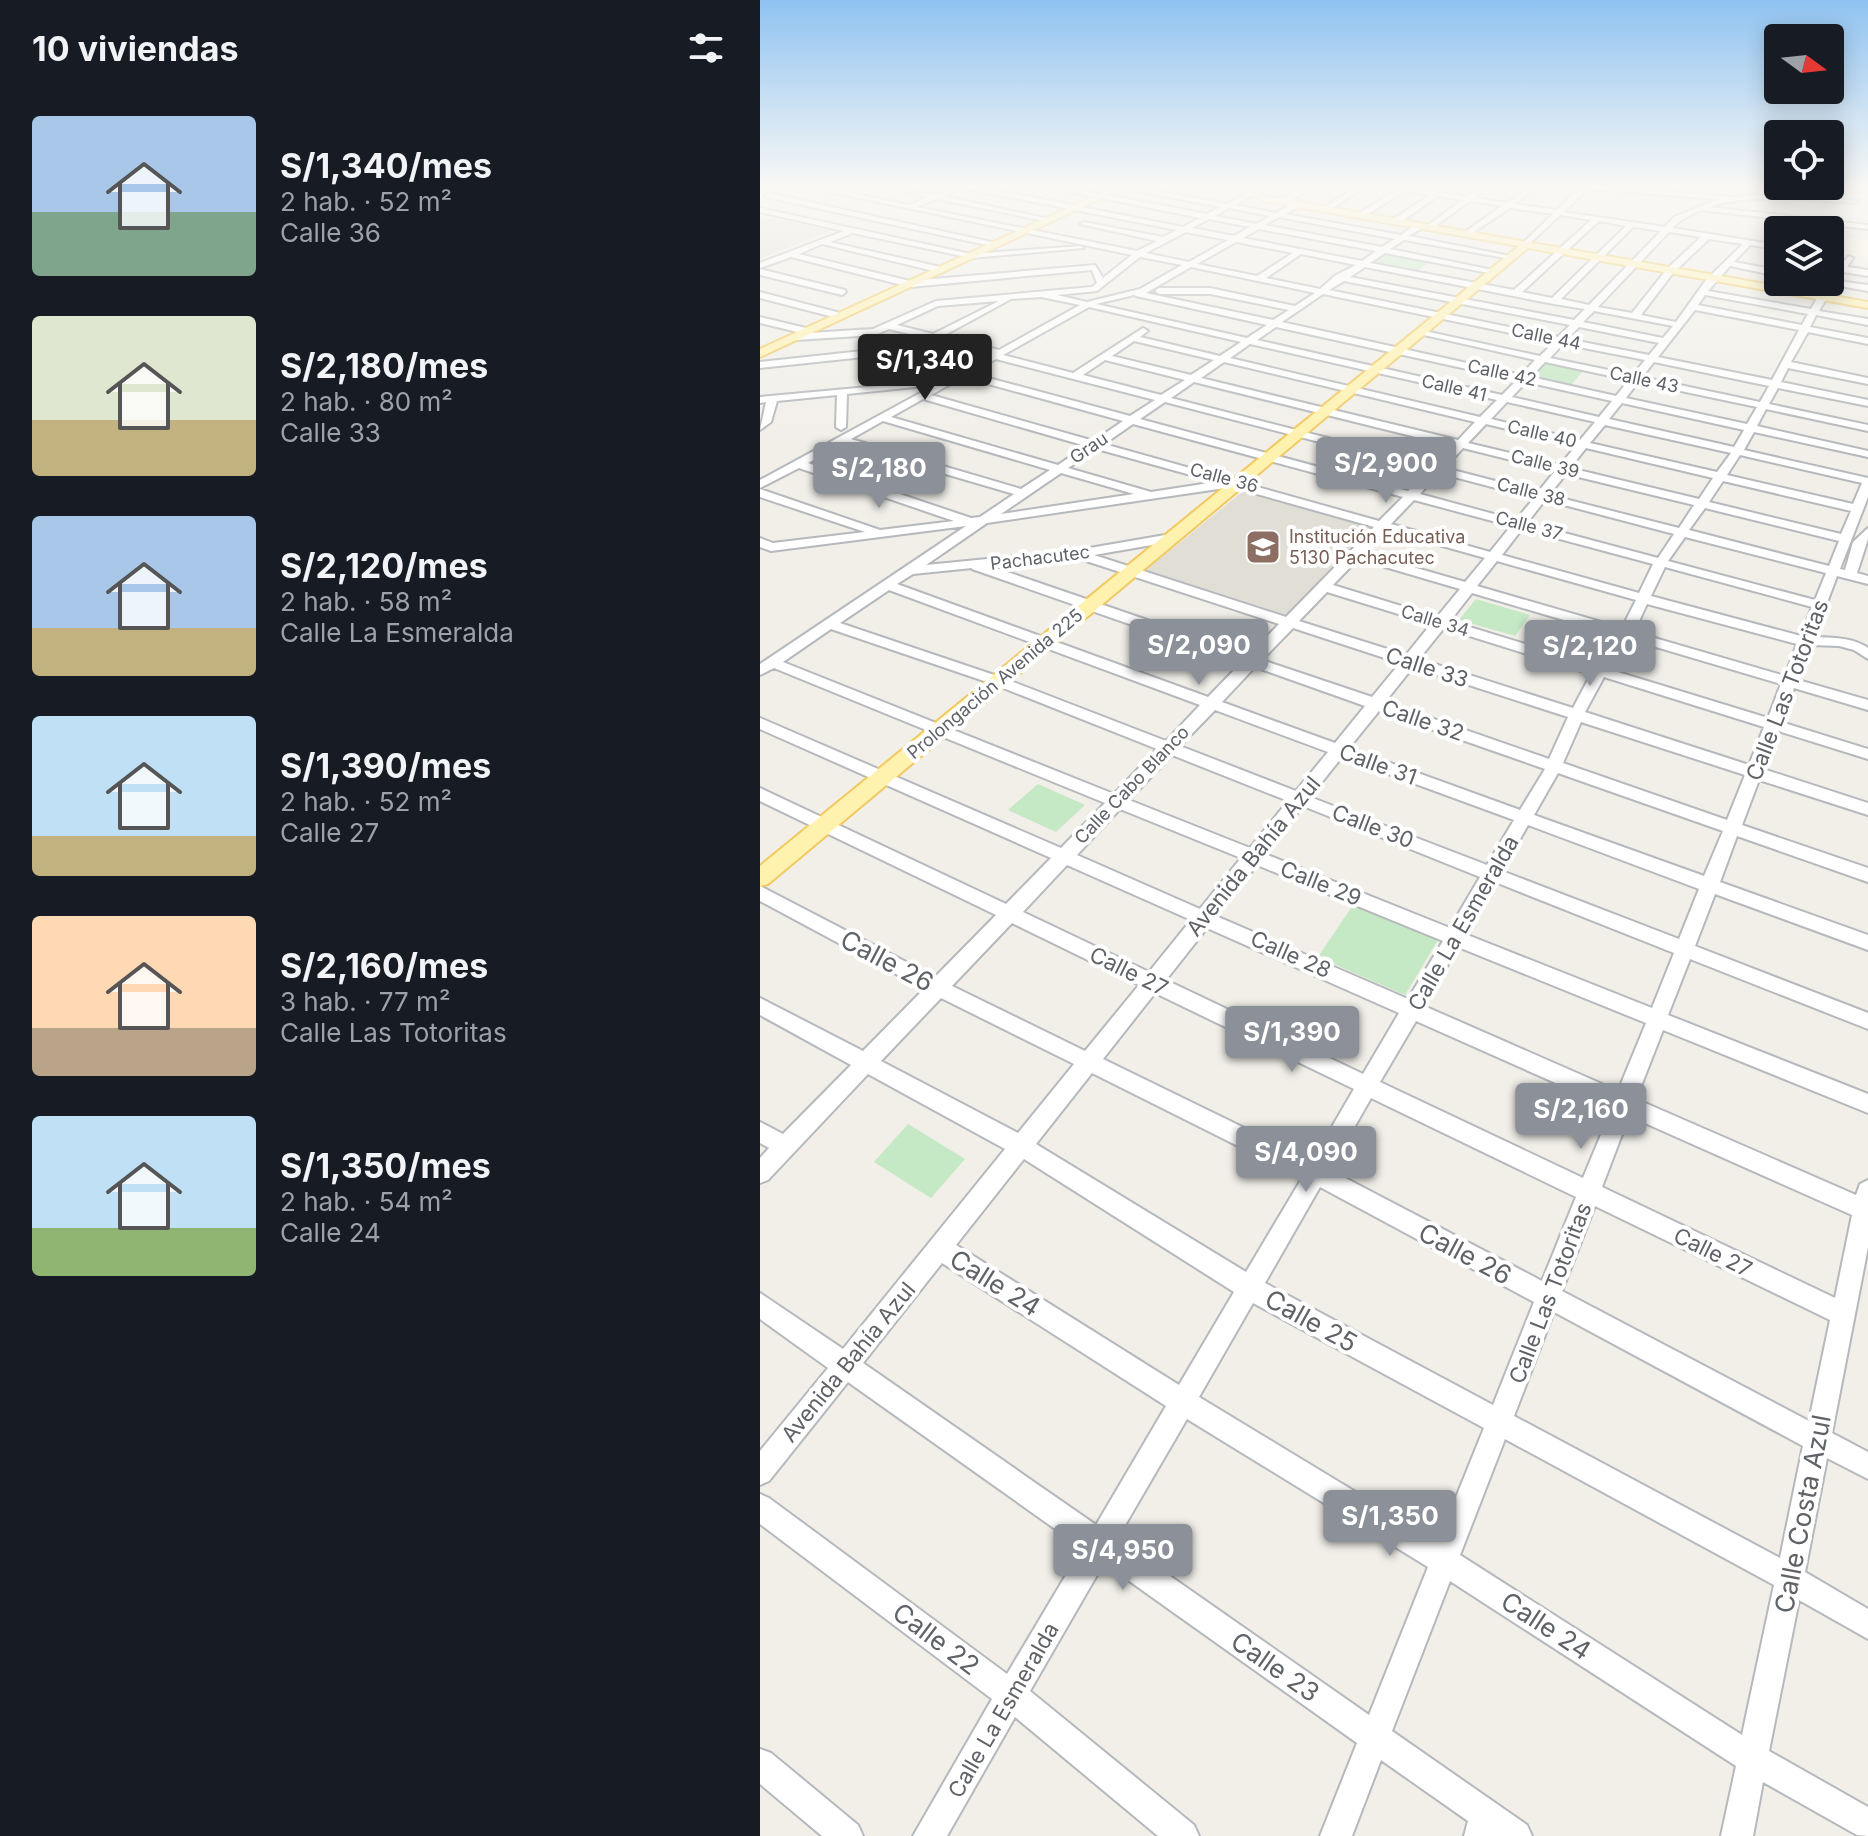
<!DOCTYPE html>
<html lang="es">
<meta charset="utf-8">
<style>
body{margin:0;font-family:Inter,sans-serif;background:#242831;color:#f1f3f6;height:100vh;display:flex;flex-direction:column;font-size:30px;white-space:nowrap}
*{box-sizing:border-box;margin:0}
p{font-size:26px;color:#9ea1a6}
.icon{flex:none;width:44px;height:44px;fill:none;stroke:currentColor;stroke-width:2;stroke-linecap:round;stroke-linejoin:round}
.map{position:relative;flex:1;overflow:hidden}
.details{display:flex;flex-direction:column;background:#171b24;width:760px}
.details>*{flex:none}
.needle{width:52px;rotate:105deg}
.buttons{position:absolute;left:1004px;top:24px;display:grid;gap:16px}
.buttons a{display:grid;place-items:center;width:80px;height:80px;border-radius:8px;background:#171b24;box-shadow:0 4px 20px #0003;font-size:40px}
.price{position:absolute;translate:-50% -68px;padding:0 18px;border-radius:8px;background:#8c9099;color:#fff;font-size:26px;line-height:52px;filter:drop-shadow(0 2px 4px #0008)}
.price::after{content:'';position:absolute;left:50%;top:48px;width:24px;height:18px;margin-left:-12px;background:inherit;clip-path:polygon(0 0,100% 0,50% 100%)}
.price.active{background:#222;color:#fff}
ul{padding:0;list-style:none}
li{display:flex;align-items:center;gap:24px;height:200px;padding:0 32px}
li span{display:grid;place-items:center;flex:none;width:224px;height:160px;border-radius:8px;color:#555}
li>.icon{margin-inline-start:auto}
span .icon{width:96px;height:96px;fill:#fffc;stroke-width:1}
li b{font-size:34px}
h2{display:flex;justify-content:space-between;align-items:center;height:96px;padding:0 32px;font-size:34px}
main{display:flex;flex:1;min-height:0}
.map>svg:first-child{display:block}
</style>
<main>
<section class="details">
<h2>10 viviendas<svg class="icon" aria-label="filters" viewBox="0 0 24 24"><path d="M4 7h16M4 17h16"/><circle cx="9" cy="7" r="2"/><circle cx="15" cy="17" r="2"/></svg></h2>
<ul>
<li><span style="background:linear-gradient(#a9c7e8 60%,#7fa58c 0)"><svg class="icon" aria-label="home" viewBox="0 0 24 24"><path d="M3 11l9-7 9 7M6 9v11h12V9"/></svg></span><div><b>S/1,340/mes</b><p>2 hab. · 52 m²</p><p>Calle 36</p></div></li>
<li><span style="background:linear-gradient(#dfe7d0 65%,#c2b280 0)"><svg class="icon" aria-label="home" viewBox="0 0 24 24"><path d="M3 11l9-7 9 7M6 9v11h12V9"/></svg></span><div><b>S/2,180/mes</b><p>2 hab. · 80 m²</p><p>Calle 33</p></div></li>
<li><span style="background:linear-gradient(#a9c7e8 70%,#c2b280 0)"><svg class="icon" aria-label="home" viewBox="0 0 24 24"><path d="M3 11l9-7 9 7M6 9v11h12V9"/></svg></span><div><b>S/2,120/mes</b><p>2 hab. · 58 m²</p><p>Calle La Esmeralda</p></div></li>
<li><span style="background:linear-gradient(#bfe0f5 75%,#c2b280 0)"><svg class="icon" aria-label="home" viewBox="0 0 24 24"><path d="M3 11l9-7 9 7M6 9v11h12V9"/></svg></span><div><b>S/1,390/mes</b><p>2 hab. · 52 m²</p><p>Calle 27</p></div></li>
<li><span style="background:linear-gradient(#ffd9b3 70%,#b9a48a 0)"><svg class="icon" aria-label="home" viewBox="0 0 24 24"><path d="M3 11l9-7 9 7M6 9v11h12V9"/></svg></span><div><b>S/2,160/mes</b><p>3 hab. · 77 m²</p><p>Calle Las Totoritas</p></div></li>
<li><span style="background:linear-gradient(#bfe0f5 70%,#8fb573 0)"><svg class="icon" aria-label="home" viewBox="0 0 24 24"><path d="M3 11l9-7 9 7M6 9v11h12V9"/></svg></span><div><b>S/1,350/mes</b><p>2 hab. · 54 m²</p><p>Calle 24</p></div></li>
</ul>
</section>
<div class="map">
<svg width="1108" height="1836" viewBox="0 0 1108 1836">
<rect width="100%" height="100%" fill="#f1efe8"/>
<!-- commercial -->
<polygon fill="#fef7e0" points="1070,235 1108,241 1108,257 1070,254"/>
<!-- education -->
<g fill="#e1ded6">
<polygon points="12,218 67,230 69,231 0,259 0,221"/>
<polygon points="487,488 614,524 526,615 386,570"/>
</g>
<!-- green -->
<g fill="#c5e8c5">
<polygon points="623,252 670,261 656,272 608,263"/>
<polygon points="786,361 825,369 810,386 770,377"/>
<polygon points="716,599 770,615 755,636 699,620"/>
<polygon points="278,784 325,805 296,832 248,810"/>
<polygon points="593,905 678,940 645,995 558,957"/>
<polygon points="148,1124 205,1159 171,1198 114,1162"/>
</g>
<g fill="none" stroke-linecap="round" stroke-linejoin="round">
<defs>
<g id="minor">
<path d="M 37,185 L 53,185 L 149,205 L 168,197 L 115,185 C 134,185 155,195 174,194 C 188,194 194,185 210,185 L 423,227 L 440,218 L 277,185 L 294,185 L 447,214 L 460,207 L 348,185 L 365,185 L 467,204 L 501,185 L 510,185 L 475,205 L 516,213 L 537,202 L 540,206 L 525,214 L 641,235 L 656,224 L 662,224 L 662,228 L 649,236 L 755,257 L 751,259 L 644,240 L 630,249 L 738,271 L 734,274 L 625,253 L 610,263 L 754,290 L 831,220 L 800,215 L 766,247 L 763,243 L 793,214 L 750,208 L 708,236 L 705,232 L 742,206 L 710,201 L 670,230 L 667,226 L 702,200 L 678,196 L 638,224 L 632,224 L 632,220 L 670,195 L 645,191 L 603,217 L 596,215 L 637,190 L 616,185 L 645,186 L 707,197 L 722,185 L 730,185 L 715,198 L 747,203 L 771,185 L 779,185 L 755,204 L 797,210 L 819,188 L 800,185 L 836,185 L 971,197 L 1026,194 L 1099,201 L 1095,203 C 1046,200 996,192 949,207 L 1108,225 L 1108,229 L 940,210 L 920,221 L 912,228 L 1018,245 L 1018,249 L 990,245 L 974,262 L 1018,270 L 1018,276 L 970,266 L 948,291 L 1051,309 L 1066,282 L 1070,282 L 1076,270 L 1070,269 L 1070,265 L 1079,266 L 1089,256 L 1093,258 L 1087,267 L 1108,270 L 1108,276 L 1084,272 L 1078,281 L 1108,285 L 1108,291 L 1074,285 L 1059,311 L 1108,319 L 1108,325 L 1056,315 L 1050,327 L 1108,338 L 1108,344 L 1048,332 L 1031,362 L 1108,378 L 1108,384 L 1028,368 L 1021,382 L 1108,400 L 1108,406 L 1018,388 L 1009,404 L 1108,425 L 1108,431 L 1006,409 L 997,426 L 1108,451 L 1108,457 L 994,432 L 984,450 L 1108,478 L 1108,497 L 1080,569 L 1085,570 L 1093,542 L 1108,528 L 1108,539 L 1097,573 L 1108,576 L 1108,584 L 1077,576 L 1054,637 C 1072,638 1093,637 1108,648 L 1108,659 L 1094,650 L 1079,646 L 1051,645 L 1038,680 L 1108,700 L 1108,710 L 1034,688 L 1021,722 L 1108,749 L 1108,759 L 1018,731 L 1003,769 L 1108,803 L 1108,815 L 999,780 L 982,825 L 1108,868 L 1108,882 L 977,836 L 960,882 L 1108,935 L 1108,950 L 955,894 L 935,946 L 1108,1013 L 1108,1029 L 930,959 L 908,1015 L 1108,1094 L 1108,1113 L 903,1030 L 876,1099 L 1096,1195 L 1100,1184 L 1108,1180 L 1108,1247 L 1072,1433 L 1108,1452 L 1108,1479 L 1067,1458 L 1045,1572 L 1108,1609 L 1108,1639 L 1039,1600 L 1009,1751 L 1108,1807 L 1108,1836 L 1097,1835 L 1003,1782 L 993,1836 L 961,1836 L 976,1766 L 690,1581 L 632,1731 L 767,1825 L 772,1836 L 704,1836 L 708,1821 L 621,1760 L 592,1836 L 560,1836 L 597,1743 L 344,1563 L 270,1691 L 434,1825 L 439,1836 L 398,1836 L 255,1717 L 187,1836 L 153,1836 L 232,1699 L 0,1524 L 0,1494 L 9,1498 L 247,1674 L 322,1548 L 88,1382 L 9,1481 L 0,1485 L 0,1451 L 68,1368 L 0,1319 L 0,1293 L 83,1349 L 245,1149 L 108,1074 L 8,1180 L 0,1183 L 0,1158 L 9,1148 L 0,1143 L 0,1122 L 23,1134 L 91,1065 L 0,1015 L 0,998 L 103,1051 L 164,989 L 0,901 L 0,886 L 175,977 L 236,915 L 0,801 L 0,788 L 246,904 L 291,858 L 0,729 L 0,718 L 301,848 L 345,803 L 14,668 L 0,675 L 0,664 L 206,526 L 11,551 L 0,547 L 0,538 L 13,543 L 105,532 L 0,497 L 0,489 L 120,530 L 194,521 L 39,468 L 0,488 L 0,480 L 175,385 L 87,394 L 86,427 L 81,430 L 76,427 L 77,395 L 17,401 L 11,422 L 0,430 L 6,402 L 0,403 L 0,397 L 184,380 L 231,354 L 175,340 L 151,352 L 0,368 L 0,362 L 149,346 L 166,338 L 129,329 L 115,335 L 35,340 L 32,339 L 32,335 L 46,334 L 0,323 L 0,317 L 50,329 L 49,333 L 113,329 L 176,301 L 332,287 L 337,283 L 332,270 L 150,287 L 31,257 L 0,268 L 0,263 L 84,231 L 0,212 L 0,208 L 211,254 L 320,246 L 324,248 L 211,258 L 93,233 L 70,242 L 185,268 L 182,273 L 62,244 L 39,254 L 150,281 L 335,265 L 343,278 L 372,255 ZM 202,188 L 417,230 L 403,237 L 324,222 L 320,224 L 397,241 L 377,251 L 157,207 L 176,199 L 290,222 L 294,220 L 183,196 ZM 827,189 L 959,199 L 914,217 L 905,227 L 804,212 ZM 469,208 L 510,216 L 497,224 L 455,216 ZM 519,217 L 635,239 L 622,247 L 505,225 ZM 449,219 L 490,227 L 474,236 L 432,228 ZM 839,221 L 866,226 L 792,298 L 762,292 ZM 873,227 L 901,231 L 829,305 L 801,299 ZM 499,229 L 616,251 L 602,261 L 483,238 ZM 426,232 L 468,240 L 429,262 L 386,253 ZM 909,232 L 941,237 L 907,269 L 872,313 L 838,307 ZM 949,239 L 983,244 L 946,280 L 916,322 L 881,315 L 913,273 ZM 476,242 L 533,253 L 497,276 L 437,264 ZM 541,254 L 596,265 L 576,275 L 560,289 L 506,278 ZM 380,257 L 422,265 L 380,289 L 327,302 L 297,295 L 337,291 ZM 431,267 L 555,293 L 535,306 L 450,288 L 399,288 L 395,291 L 399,294 L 450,294 L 529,310 L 513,320 L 386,293 ZM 605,267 L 794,304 L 825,309 L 814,320 L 590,277 ZM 584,281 L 810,325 L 798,337 L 569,290 ZM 563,294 L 794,342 L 780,356 L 660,330 L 655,333 L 775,360 L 761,375 L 522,322 ZM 374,295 L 376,296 L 507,325 L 487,338 L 336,304 ZM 945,295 L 1048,314 L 1042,325 L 938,305 ZM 281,297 L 320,305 L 239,350 L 183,336 L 251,299 ZM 239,301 L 173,334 L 137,325 L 178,306 ZM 329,307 L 481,342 L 460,356 L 380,337 L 388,331 L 383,328 L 313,373 L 243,355 ZM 935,310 L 1039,330 L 1012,380 L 898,357 ZM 834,311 L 913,326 L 903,338 L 823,322 ZM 516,327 L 757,380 L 742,395 L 497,340 ZM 819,327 L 899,343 L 889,355 L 807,339 ZM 374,341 L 454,360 L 431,375 L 352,356 ZM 490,344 L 737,400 L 720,417 L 470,358 ZM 803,344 L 885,360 L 873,375 L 790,358 ZM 236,359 L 395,400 L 370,416 L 210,373 ZM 345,360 L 425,380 L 401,395 L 323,375 ZM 464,362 L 715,422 L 698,440 L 441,378 ZM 785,362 L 869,380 L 856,396 L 771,377 ZM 894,362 L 1009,386 L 1000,402 L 882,377 ZM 203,377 L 363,421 L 334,441 L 171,395 ZM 434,382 L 692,446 L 674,465 L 411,398 ZM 766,382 L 852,401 L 839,417 L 752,397 ZM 878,382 L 997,407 L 987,424 L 866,398 ZM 163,399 L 326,446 L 298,465 L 131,417 ZM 405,402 L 668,470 L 648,491 L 380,419 ZM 747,402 L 835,422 L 820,440 L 731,419 ZM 862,403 L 984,430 L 974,447 L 849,419 ZM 123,421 L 290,470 L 261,489 L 91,439 ZM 373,424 L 643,497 L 619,521 L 344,444 ZM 726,424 L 816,446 L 800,465 L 708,443 ZM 845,425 L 971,453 L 957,472 L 830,443 ZM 83,444 L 254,494 L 220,517 L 211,518 L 48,463 ZM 703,448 L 795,471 L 778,492 L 685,468 ZM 826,448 L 953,478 L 939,499 L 810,468 ZM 337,449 L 456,482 L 391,492 L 308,468 ZM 980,455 L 1102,483 L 1093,504 L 967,475 ZM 301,473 L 374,494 L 241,514 ZM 679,473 L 774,498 L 756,520 L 660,494 ZM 806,474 L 934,505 L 919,528 L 789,495 ZM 963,481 L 1091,511 L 1081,534 L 949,502 ZM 472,487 L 614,527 L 526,617 L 334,555 L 415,541 L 417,538 L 411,534 L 318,550 L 166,565 L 227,523 ZM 654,500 L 751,526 L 730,552 L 631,524 ZM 785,500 L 914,534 L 898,558 L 767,523 ZM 945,508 L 1079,541 L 1069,566 L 929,530 ZM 762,529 L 893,564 L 879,593 L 742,555 ZM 626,530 L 725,558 L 705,582 L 604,553 ZM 925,537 L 1066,573 L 1055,600 L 908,561 ZM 317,558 L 519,624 L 489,655 L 230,566 ZM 598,559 L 700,589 L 677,617 L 573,585 ZM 737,561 L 876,600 L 862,628 L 717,586 ZM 905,567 L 1052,607 L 1041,636 L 891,596 ZM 212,568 L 212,569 L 481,663 L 448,697 L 137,584 L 153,574 ZM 129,590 L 440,705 L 406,741 L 243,678 L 80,623 ZM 567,592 L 671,624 L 646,655 L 539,621 ZM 712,593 L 858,636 L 837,666 L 690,621 ZM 887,604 L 1037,644 L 1025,676 L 874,632 ZM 533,628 L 640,663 L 612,697 L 502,660 ZM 684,628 L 831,674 L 813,708 L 659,659 ZM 71,629 L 233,684 L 397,749 L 354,794 L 23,662 ZM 869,639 L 1021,684 L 1008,718 L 848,669 ZM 495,667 L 605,706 L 575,743 L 462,702 ZM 653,667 L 808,717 L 789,759 L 625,702 ZM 844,677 L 1004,727 L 989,765 L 825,712 ZM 455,710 L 568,752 L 536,791 L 420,746 ZM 619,711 L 785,769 L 760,810 L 589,748 ZM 821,722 L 985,775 L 967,820 L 803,763 ZM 412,755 L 528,801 L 490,848 L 369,800 ZM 582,757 L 754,820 L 727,865 L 550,797 ZM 798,773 L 963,831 L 944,876 L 774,815 ZM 543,806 L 720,877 L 690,928 L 505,854 ZM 360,809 L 481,858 L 440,909 L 317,855 ZM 768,825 L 939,889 L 919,939 L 742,871 ZM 307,865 L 431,920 L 389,972 L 263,912 ZM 497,865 L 683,941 L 648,999 L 456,916 ZM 735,882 L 914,953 L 892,1008 L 705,934 ZM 252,923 L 379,985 L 325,1051 L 192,986 ZM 447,928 L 639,1013 L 603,1074 L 406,980 ZM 698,947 L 886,1023 L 858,1091 L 664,1006 ZM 395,993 L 594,1089 L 552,1161 L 343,1059 ZM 181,998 L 314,1064 L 258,1133 L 121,1061 ZM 656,1021 L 852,1108 L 823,1178 L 620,1082 ZM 332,1073 L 542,1178 L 486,1272 L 276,1144 ZM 611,1098 L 816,1197 L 782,1281 L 570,1170 ZM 869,1116 L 1092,1215 L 1075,1298 L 842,1187 ZM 264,1159 L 474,1292 L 419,1385 L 196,1245 ZM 560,1187 L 774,1302 L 733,1405 L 505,1283 ZM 835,1206 L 1070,1320 L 1049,1421 L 802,1291 ZM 182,1263 L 406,1406 L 336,1525 L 103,1363 ZM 493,1303 L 724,1428 L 678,1542 L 439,1397 ZM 794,1312 L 1043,1446 L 1020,1558 L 754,1416 ZM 427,1419 L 668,1567 L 609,1715 L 357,1539 ZM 745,1439 L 1014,1585 L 982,1735 L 700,1555 Z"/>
<polygon points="546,185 555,185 526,204 519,202"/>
<polygon points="598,185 607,185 569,211 562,209"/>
<polygon points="1108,187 1108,191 1071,192 1075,190"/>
<polygon points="8,193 236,243 240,245 236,247 5,197"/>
<polygon points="0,269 85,290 86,292 82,295 0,275"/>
<polygon points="0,292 84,314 86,316 81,319 0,298"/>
<polygon points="0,1749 11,1753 98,1825 103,1836 62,1836 0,1784"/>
</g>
<g id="major">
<polygon points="358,185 370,185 0,357 0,349"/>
<polygon points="481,185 491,185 506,196 1108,302 1108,308 768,248 8,884 0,886 0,866 759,246 503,201"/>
</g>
</defs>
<!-- minor casing -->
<use href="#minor" stroke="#b5b8bc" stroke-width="4"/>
<!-- major casing -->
<use href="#major" stroke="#f2c960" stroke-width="4"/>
<!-- minor -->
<use href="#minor" fill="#fff" fill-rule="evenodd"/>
<!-- major -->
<use href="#major" fill="#fff2af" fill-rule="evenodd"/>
</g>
<!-- sky -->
<linearGradient id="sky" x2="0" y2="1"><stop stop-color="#8fc3f1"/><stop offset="0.42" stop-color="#f9f8f5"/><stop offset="1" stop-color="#f9f8f5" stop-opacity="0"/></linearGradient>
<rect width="1108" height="442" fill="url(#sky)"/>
<!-- icons -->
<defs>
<symbol id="school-square" viewBox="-11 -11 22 22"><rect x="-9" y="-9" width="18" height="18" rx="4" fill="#8d6e63" stroke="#fff"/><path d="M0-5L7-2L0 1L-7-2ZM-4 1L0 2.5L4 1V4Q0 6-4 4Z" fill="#fff"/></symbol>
</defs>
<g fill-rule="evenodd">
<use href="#school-square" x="483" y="527" width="40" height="40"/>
</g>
<g text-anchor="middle" stroke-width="8" stroke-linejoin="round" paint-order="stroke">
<!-- far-street labels -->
<g font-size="18" fill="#5f6368" stroke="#fff">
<text transform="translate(786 337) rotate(12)" y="6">Calle 44</text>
<text transform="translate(742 373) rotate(12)" y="6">Calle 42</text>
<text transform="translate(884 380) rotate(12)" y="6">Calle 43</text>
<text transform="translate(694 388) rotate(13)" y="6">Calle 41</text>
<text transform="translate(782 434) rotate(13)" y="6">Calle 40</text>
<text transform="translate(329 448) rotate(-34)" y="6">Grau</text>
<text transform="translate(785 464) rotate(14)" y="6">Calle 39</text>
<text transform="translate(464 478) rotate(15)" y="6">Calle 36</text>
<text transform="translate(771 492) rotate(14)" y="6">Calle 38</text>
<text transform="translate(769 526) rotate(15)" y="6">Calle 37</text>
<text transform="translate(280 558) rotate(-7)" y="6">Pachacutec</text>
<text transform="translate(675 621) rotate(17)" y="6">Calle 34</text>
<text transform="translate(235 684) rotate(-40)" y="6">Prolongación Avenida 225</text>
<text transform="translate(372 785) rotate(-46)" y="6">Calle Cabo Blanco</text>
</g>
<!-- far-education labels -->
<g font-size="18" fill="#785e54" stroke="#fff" text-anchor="start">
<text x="529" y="543">Institución Educativa<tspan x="529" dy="21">5130 Pachacutec</tspan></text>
</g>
<!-- street labels -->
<g font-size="22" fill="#5f6368" stroke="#fff">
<text transform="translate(667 667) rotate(18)" y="8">Calle 33</text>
<text transform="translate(1027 690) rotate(-69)" y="8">Calle Las Totoritas</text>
<text transform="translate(663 720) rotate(19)" y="8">Calle 32</text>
<text transform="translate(618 764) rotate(20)" y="8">Calle 31</text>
<text transform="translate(613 826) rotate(21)" y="8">Calle 30</text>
<text transform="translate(493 856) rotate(-51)" y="8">Avenida Bahía Azul</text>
<text transform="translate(561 883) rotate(22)" y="8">Calle 29</text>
<text transform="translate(703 923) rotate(-60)" y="8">Calle La Esmeralda</text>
<text transform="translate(531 954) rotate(24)" y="8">Calle 28</text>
<text transform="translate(369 971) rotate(26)" y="8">Calle 27</text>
<text transform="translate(953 1252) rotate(26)" y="8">Calle 27</text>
<text transform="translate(790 1293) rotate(-69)" y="8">Calle Las Totoritas</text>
<text transform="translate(88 1362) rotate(-51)" y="8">Avenida Bahía Azul</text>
<text transform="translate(243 1710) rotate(-60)" y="8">Calle La Esmeralda</text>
</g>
<!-- near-street labels -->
<g font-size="26" fill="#5f6368" stroke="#fff">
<text transform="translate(127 961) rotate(28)" y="9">Calle 26</text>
<text transform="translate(705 1254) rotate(28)" y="9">Calle 26</text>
<text transform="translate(235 1283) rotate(32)" y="9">Calle 24</text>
<text transform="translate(551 1321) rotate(29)" y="9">Calle 25</text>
<text transform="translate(1043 1514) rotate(-79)" y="9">Calle Costa Azul</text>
<text transform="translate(786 1626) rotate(33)" y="9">Calle 24</text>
<text transform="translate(176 1639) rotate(37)" y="9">Calle 22</text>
<text transform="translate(515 1667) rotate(35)" y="9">Calle 23</text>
</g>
</g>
</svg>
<div class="buttons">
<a><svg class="needle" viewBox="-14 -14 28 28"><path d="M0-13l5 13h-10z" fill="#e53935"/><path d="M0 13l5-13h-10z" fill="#9ea1a6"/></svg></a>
<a><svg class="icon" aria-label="locate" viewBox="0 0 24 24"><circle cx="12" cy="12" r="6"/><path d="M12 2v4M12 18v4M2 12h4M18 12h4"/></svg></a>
<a><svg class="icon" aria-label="layers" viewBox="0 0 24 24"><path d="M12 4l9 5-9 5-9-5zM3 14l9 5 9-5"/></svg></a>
</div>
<b class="price active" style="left:165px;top:402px">S/1,340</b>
<b class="price" style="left:626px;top:505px">S/2,900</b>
<b class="price" style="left:119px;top:510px">S/2,180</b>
<b class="price" style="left:439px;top:687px">S/2,090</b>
<b class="price" style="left:830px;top:688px">S/2,120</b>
<b class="price" style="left:532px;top:1074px">S/1,390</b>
<b class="price" style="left:821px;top:1151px">S/2,160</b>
<b class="price" style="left:546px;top:1194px">S/4,090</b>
<b class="price" style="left:630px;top:1558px">S/1,350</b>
<b class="price" style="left:363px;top:1592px">S/4,950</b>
</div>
</main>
